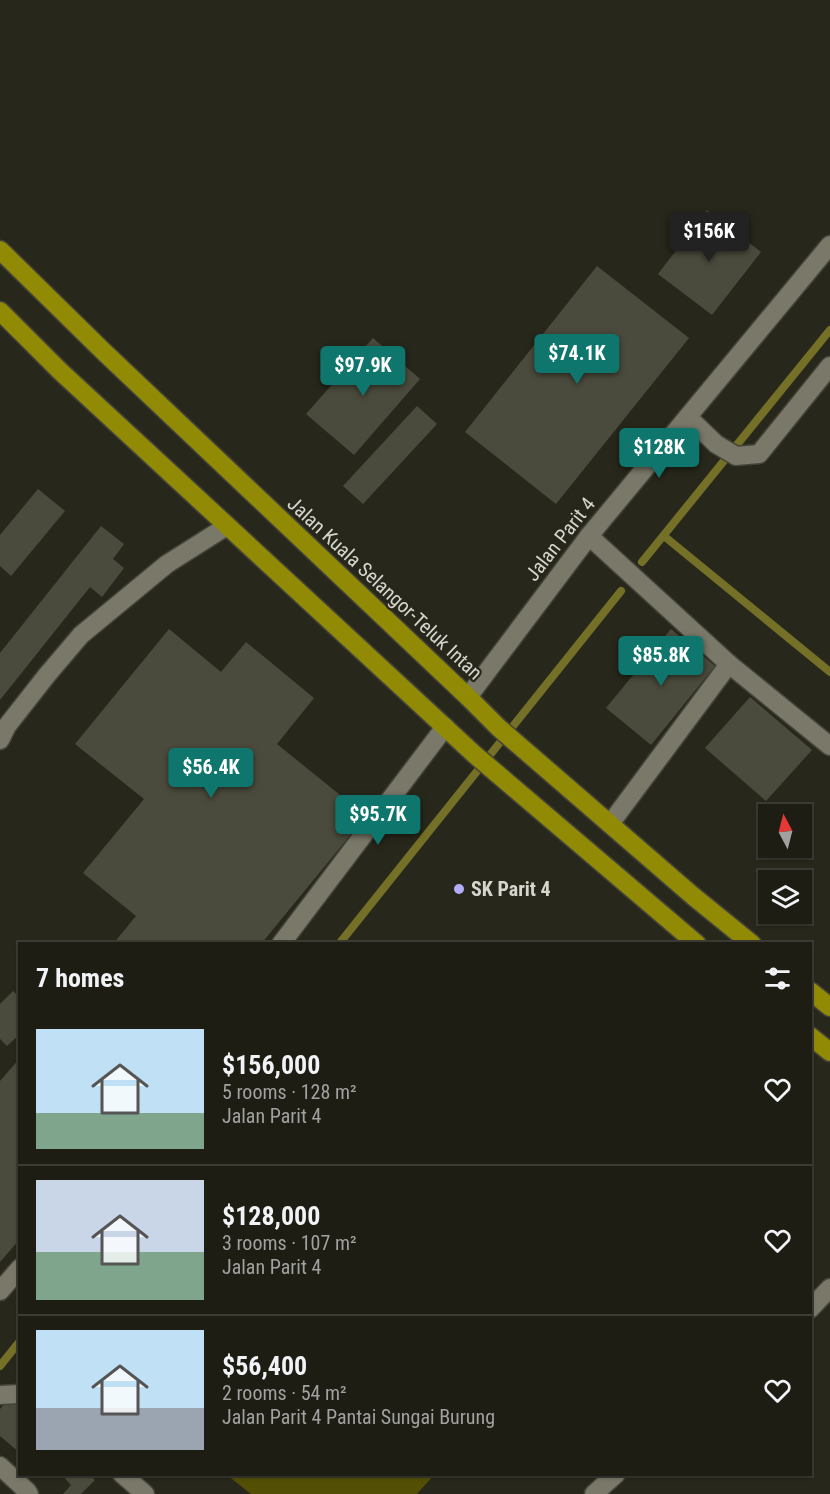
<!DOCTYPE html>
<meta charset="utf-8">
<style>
body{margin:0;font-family:"Roboto Condensed",sans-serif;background:#2b2a22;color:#f1f3f6;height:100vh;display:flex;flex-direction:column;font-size:22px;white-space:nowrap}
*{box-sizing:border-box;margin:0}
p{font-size:20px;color:#a1a2a0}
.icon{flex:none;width:33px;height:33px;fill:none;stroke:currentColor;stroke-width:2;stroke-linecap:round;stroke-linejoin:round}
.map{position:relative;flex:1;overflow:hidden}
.drawer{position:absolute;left:18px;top:942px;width:794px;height:534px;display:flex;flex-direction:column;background:#1e1d14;border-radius:0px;box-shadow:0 2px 4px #0004,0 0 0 2px #3c3b34}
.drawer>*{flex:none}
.needle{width:39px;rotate:353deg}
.controls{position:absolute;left:758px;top:804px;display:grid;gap:12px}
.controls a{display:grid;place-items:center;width:54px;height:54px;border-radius:0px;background:#1e1d14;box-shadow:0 2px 4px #0004,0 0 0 2px #3c3b34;font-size:30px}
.price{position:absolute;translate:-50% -51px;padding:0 14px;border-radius:6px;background:#0f766e;color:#fff;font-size:20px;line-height:39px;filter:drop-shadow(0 2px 3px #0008)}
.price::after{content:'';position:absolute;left:50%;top:36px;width:18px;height:14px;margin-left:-9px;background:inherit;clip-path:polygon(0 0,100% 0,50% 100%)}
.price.on{background:#222;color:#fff}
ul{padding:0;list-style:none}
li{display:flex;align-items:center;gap:18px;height:150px;padding:0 18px}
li+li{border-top:2px solid #3c3b34}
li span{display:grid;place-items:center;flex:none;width:168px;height:120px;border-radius:0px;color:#555}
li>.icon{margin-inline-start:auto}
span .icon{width:72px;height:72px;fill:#fffc;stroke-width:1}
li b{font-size:26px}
h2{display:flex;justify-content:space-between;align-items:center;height:72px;padding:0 18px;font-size:26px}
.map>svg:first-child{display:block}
</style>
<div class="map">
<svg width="830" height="1494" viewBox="0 0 830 1494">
<rect width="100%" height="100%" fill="#28271b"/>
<!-- green -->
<polygon fill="#534f05" points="227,1475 434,1474 434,1475 417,1494 251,1494"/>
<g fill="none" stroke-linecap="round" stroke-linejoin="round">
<!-- stream -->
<g stroke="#747027" stroke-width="8">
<polyline points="664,536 830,672"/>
<polyline points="642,562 830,330"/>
<polyline points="339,944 621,591"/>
<polyline points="0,1366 20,1341"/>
</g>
</g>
<!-- building -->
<g fill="#4b4b3d">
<polygon points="707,210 761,252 712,315 658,274"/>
<polygon points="597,266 689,338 556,504 465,432"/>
<polygon points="373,338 420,379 354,455 306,414"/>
<polygon points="417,406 437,424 363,504 343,486"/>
<polygon points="38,489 65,511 11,576 0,566 0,535"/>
<polygon points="101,526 124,544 113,559 124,568 102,597 90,587 0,700 0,653"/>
<polygon points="169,629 221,672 246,642 314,698 277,744 366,816 261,944 113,944 136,916 83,873 144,799 75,744"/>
<polygon points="671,629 715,666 651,745 606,708"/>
<polygon points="750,697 812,750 766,801 705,748"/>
<polygon points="13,991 20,998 20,1034 7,1046 0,1039 0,1004"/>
<polygon points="20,1058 20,1239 0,1262 0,1081"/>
<polygon points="9,1399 20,1408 20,1453 0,1436 0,1409"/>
<polygon points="61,1474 88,1474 95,1480 81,1494 63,1494 71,1485"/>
</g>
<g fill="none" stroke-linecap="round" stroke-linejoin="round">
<defs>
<g id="minor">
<polyline points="688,417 716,444 736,456 759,454 830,366"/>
<polyline points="589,536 729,664 830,746"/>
<polyline points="468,697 589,536 830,245"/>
<polyline points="0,740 7,726 47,675 81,635 167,564 227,526"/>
<polyline points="610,824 729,664"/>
<polyline points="281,944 445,727"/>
<polyline points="0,1291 20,1268"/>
<polyline points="810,1309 830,1288"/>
<polyline points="0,1395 20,1394"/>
<polyline points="0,1466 27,1491 29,1494"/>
<polyline points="122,1474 145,1494"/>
<polyline points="594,1494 616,1474"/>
</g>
<g id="highway">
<polyline points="0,250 103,351 468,697 499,728 693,896 752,944"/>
<polyline points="0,311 60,371 474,754 697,944"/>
<polyline points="810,991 830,1007"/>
<polyline points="810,1036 830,1052"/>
</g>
</defs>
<!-- minor casing -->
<use href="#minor" stroke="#444339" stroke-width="21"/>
<!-- highway casing -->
<use href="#highway" stroke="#444339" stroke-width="21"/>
<!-- minor -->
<use href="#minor" stroke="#797869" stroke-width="18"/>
<!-- highway -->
<use href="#highway" stroke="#918a05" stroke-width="18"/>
</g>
<!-- markers -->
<circle fill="#b2adf9" stroke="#28271b" stroke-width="2" cx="459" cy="889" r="6"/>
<g text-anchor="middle" stroke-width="4.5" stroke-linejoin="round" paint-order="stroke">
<!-- street labels -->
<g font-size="20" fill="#d6d6ce" stroke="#28271b">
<text transform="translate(560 539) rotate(-52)" y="7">Jalan Parit 4</text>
<text transform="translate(385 588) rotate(43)" y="7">Jalan Kuala Selangor-Teluk Intan</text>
</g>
<!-- poi labels -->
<g font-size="20" font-weight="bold" fill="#d6d6ce" stroke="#28271b" text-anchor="start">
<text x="471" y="896">SK Parit 4</text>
</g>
</g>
</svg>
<div class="controls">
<a><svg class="needle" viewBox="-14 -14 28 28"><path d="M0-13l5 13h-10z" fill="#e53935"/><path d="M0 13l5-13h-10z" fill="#a1a2a0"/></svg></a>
<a><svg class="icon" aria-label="layers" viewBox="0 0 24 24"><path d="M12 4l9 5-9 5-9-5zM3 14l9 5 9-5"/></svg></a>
</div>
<b class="price on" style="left:709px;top:263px">$156K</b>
<b class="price" style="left:577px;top:385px">$74.1K</b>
<b class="price" style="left:363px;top:397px">$97.9K</b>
<b class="price" style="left:659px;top:479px">$128K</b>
<b class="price" style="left:661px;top:687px">$85.8K</b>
<b class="price" style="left:211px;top:799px">$56.4K</b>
<b class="price" style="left:378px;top:846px">$95.7K</b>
<section class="drawer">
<h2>7 homes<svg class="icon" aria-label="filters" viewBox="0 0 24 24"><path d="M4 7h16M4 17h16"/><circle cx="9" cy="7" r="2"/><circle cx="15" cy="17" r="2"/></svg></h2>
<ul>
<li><span style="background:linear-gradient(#bfe0f5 70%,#7fa58c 0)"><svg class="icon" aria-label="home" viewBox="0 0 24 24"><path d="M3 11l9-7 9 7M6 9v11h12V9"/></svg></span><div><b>$156,000</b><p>5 rooms · 128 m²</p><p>Jalan Parit 4</p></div><svg class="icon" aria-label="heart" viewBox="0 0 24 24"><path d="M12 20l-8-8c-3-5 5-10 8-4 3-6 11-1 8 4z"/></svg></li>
<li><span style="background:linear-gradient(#c9d6e8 60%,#7fa58c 0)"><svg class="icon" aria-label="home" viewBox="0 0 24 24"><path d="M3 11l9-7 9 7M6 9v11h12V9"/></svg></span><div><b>$128,000</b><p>3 rooms · 107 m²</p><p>Jalan Parit 4</p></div><svg class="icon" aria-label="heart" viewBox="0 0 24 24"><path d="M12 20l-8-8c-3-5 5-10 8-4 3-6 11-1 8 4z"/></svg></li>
<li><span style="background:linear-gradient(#bfe0f5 65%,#9aa5b1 0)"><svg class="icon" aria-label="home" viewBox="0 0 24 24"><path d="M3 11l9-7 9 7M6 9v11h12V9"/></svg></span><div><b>$56,400</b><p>2 rooms · 54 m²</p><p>Jalan Parit 4 Pantai Sungai Burung</p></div><svg class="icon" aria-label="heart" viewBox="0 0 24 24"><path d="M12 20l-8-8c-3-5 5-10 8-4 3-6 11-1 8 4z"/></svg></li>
</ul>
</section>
</div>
